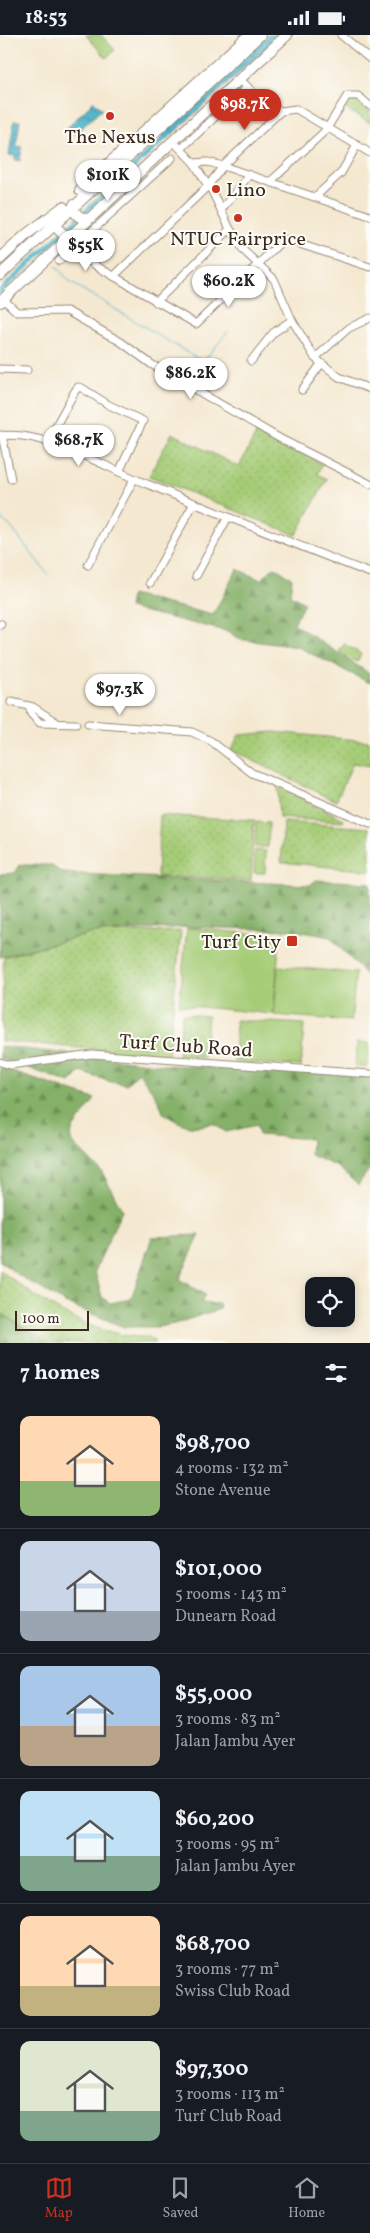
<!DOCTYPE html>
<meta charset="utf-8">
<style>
body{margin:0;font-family:Vollkorn,serif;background:#242831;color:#f1f3f6;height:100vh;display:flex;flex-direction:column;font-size:19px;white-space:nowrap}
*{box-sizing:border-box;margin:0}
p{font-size:16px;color:#9ea1a6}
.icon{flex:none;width:28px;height:28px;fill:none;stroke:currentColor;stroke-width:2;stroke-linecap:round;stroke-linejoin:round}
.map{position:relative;height:1308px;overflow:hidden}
.details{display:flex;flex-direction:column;background:#171b24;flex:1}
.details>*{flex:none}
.buttons{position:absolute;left:305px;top:1242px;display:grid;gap:10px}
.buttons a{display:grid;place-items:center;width:50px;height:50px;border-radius:10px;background:#171b24;box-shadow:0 2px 12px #0003;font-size:25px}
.scale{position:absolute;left:15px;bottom:12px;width:74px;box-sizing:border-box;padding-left:5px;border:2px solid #3b2a1e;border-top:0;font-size:14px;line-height:18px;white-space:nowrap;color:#3b2a1e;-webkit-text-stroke:4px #fdfcf7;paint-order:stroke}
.price{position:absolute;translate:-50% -42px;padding:0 11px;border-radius:18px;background:#fff;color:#222;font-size:16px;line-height:32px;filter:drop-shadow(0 1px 2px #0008)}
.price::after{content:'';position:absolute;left:50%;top:30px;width:15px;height:11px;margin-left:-8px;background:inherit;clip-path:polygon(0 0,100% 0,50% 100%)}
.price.on{background:#c8321e;color:#fff}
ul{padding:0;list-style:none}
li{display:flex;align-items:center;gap:15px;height:125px;padding:0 20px}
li+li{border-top:1px solid #363941}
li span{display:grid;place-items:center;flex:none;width:140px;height:100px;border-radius:10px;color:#555}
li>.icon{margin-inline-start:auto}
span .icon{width:60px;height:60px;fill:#fffc;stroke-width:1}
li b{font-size:21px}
h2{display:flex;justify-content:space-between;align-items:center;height:60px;padding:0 20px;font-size:21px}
.status{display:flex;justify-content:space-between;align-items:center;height:35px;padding:0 25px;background:#171b24;direction:ltr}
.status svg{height:14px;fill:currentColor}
.tabs{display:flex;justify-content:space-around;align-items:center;height:70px;border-top:1px solid #363941;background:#171b24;font-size:14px;color:#9ea1a6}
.tabs a{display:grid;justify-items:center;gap:2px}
.tabs .on{color:#c8321e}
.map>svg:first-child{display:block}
</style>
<div class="status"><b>18:53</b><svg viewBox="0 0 49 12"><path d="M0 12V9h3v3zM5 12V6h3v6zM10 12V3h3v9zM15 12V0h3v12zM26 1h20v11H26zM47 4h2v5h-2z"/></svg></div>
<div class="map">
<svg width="370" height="1308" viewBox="0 0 370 1308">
<defs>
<pattern id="grass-dots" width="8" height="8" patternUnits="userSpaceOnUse" patternTransform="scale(1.25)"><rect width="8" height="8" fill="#a5cc76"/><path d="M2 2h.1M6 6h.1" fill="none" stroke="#8faf66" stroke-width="1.8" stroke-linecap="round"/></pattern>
<pattern id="forest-firs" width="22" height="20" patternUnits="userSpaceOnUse" patternTransform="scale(1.25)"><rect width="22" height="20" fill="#84b067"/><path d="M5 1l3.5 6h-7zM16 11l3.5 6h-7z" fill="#6d8f54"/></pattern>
<pattern id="water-waves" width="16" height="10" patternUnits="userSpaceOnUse" patternTransform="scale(1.25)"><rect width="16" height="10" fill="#48b0c7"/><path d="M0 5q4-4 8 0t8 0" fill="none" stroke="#3d8fa1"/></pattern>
</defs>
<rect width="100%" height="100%" fill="#fdfcf7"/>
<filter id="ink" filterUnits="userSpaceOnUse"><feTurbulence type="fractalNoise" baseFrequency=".02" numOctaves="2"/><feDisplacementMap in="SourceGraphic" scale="10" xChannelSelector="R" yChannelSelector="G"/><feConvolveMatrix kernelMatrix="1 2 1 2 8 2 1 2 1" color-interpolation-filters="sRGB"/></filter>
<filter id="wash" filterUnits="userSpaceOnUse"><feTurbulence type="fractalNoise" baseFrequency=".0096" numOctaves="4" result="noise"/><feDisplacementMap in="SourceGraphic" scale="20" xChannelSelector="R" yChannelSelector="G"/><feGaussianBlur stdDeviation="1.12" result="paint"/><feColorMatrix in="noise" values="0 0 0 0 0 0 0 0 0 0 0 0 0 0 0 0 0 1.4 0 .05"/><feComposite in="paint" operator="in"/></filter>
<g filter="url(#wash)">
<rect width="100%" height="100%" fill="#f4e8d0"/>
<!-- grass -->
<g fill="url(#grass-dots)" stroke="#707b4a">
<polygon points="356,64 370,77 370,88 344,73 349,65"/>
<polygon points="258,395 322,429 317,439 327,444 296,500 149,441 172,398 239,432"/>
<polygon points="274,697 369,706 370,731 353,728 336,766 231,715 239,700"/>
<polygon points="277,752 344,784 343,787 279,783"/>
<polygon points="160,780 254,785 251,845 157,841"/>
<polygon points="284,787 370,793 370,836 281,827"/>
<polygon points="181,896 168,1021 1,1006 4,922 93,898"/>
<polygon points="182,979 208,981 204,1023 178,1021"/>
<path d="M 0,1235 C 40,1267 97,1304 150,1302 L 155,1308 L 49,1308 L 0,1277 Z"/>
</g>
<!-- forest -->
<g fill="url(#forest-firs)" stroke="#606d42">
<polygon points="274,532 292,543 290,560 304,568 294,589 370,639 370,648 298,612 237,604 230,597 129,573 131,560 213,580 237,534 261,545"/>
<polygon points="20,830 51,830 62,838 310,850 316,845 370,848 370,944 330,902 292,895 186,892 93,898 0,922 0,839 15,838"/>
<path d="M 0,1011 L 166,1030 L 370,1041 L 370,1133 L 358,1150 L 338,1132 L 310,1120 L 311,1104 L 259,1100 L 257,1090 L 226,1097 L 212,1088 C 192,1096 180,1089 163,1078 C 159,1060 148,1053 139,1037 L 127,1049 L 111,1047 L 81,1037 L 70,1048 L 0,1023 Z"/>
<polygon points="0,1033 95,1064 72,1095 71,1106 102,1137 122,1175 95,1236 102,1262 110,1268 131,1264 152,1202 200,1200 179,1244 205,1260 201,1268 219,1269 220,1274 174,1289 158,1292 124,1292 65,1268 15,1238 0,1226"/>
<polygon points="0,1278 45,1307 47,1308 0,1308"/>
</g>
<!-- garden -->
<g fill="#a5cc76" stroke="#707b4a">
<polygon points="86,0 101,0 115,15 106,23"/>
<polygon points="344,609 361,619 357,627 339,617"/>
<polygon points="256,787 269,788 268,812 255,812"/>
<polygon points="255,815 266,816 265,838 254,838"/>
<polygon points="187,893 280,901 273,979 179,970"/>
<polygon points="278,931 356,938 351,986 274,980"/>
<polygon points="236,985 304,989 301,1031 234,1027"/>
<polygon points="357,1007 369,1008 367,1032 355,1031"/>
</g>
<!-- water -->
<g fill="url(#water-waves)" stroke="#426d72">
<polygon points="268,0 280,0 166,105 161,98"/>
<polygon points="94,66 102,74 74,100 67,93"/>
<polygon points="14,86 20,86 16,111 22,112 20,126 15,125 15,121 9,120"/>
</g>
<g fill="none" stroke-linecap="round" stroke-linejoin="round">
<!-- stream -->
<g stroke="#48b0c7" stroke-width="1">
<polyline points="56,231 70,247 203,327 223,334 226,339"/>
<polyline points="204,326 228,296"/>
<polyline points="0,483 10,491 49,541"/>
</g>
<!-- canal -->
<polyline stroke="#48b0c7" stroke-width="5" points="0,256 169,99"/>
</g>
</g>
<g filter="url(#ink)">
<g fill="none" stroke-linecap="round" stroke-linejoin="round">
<defs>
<g id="minor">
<polyline points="341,0 370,24"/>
<polyline points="240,44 263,68 281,76 296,74 370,118"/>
<polyline points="173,106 194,128 208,151"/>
<polyline points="181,114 247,52"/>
<polyline points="194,128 208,127 223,131 370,181"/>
<polyline points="270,147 326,95 347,61 358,61 370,71"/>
<polyline points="209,150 230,194 244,216 274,244 292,285 315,323 339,342 370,354"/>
<polyline points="316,161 341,138 357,110"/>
<polyline points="221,175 249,140"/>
<polyline points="68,204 87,224 98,232 196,289 284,204 370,232"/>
<polyline points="59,226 172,123"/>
<polyline points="114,241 208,151 223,131 281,76"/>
<polyline points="3,264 17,277 67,276 121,307 151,329 279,403 370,449"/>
<polyline points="156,267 230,194"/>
<polyline points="315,323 349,293 370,283"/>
<polyline points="251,326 273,298 292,285"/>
<polyline points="0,334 27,335"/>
<polyline points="302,355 321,329"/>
<polyline points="2,400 11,444"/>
<path d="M 0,401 C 43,394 106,433 147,449 C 221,479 295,510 370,538"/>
<polyline points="47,407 75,356 78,352 82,353 109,370 143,386 119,437"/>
<polyline points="88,530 134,444"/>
<polyline points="196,541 228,482"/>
<polyline points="150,548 194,468"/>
<polyline points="0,590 1,589"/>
<polyline points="11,667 33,672 56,687"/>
<polyline points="29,671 31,679 40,688 76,689"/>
<polyline points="88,689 192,697 211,706 252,738 370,789"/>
<polyline points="0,1027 10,1030 92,1019 370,1039"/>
</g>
<g id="highway">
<polyline points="80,155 249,0"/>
<path d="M 74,170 C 73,179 80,184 89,184"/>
<polyline points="51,191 56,192 68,204"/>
<polyline points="0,224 27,199 63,172"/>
<polyline points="0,240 260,0"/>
<polyline points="0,267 287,0"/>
</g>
</defs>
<!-- minor casing -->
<use href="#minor" stroke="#988977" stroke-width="9"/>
<!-- highway casing -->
<use href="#highway" stroke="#988977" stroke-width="12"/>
<!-- minor -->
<use href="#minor" stroke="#fff" stroke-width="7"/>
<!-- highway -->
<use href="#highway" stroke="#fff" stroke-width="10"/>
</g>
</g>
<!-- markers -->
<g fill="#c8321e" stroke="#fdfcf7" stroke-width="2">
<circle cx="110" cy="81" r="5"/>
<circle cx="216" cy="154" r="5"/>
<circle cx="238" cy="183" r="5"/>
<rect x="286" y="900" width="12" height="12" rx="2.5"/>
</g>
<g text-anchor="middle" stroke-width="4" stroke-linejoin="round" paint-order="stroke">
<!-- poi labels -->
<g font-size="20" fill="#3b2a1e" stroke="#fdfcf7">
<text x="110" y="108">The Nexus</text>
<text x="226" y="161" text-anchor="start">Lino</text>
<text x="238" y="210">NTUC Fairprice</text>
<text x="281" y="913" text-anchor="end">Turf City</text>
</g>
<!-- street labels -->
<g font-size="20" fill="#3b2a1e" stroke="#fdfcf7">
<text transform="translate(186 1010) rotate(4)" y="7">Turf Club Road</text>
</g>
</g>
</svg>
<div class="buttons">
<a><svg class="icon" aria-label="locate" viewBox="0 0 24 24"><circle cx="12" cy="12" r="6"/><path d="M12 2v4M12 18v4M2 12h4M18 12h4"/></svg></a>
</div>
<div class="scale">100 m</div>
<b class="price on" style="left:245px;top:96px">$98.7K</b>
<b class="price" style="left:108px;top:167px">$101K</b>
<b class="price" style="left:86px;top:237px">$55K</b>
<b class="price" style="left:229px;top:273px">$60.2K</b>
<b class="price" style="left:191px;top:365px">$86.2K</b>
<b class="price" style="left:79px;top:432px">$68.7K</b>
<b class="price" style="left:120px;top:681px">$97.3K</b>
</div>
<section class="details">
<h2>7 homes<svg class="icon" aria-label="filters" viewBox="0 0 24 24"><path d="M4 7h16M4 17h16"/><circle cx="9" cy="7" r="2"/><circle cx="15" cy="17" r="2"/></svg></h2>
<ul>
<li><span style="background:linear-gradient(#ffd9b3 65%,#8fb573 0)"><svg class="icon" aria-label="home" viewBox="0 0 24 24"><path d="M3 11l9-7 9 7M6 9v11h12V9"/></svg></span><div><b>$98,700</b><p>4 rooms · 132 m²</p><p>Stone Avenue</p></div></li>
<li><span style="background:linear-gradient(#c9d6e8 70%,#9aa5b1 0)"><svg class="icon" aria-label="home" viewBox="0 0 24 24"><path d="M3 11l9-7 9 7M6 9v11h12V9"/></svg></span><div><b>$101,000</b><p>5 rooms · 143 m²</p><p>Dunearn Road</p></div></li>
<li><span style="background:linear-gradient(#a9c7e8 60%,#b9a48a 0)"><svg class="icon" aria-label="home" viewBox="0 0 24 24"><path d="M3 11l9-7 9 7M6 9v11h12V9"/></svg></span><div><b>$55,000</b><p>3 rooms · 83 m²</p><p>Jalan Jambu Ayer</p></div></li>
<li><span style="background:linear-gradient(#bfe0f5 65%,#7fa58c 0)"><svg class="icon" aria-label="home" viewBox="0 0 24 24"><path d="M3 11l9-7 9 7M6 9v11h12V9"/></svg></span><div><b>$60,200</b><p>3 rooms · 95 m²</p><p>Jalan Jambu Ayer</p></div></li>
<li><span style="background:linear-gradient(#ffd9b3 70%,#c2b280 0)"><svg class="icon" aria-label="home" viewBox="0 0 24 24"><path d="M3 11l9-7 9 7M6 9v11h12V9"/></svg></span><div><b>$68,700</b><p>3 rooms · 77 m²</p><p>Swiss Club Road</p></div></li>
<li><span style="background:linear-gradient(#dfe7d0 70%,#7fa58c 0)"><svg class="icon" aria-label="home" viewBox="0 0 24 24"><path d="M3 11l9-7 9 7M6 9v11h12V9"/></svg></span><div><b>$97,300</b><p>3 rooms · 113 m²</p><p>Turf Club Road</p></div></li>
</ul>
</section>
<nav class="tabs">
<a class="on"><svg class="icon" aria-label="map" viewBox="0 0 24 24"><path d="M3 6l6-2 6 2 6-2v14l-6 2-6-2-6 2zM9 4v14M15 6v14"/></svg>Map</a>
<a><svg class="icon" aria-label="saved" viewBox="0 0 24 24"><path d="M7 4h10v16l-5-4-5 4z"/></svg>Saved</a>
<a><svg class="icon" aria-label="home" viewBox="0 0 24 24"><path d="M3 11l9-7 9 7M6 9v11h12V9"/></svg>Home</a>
</nav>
